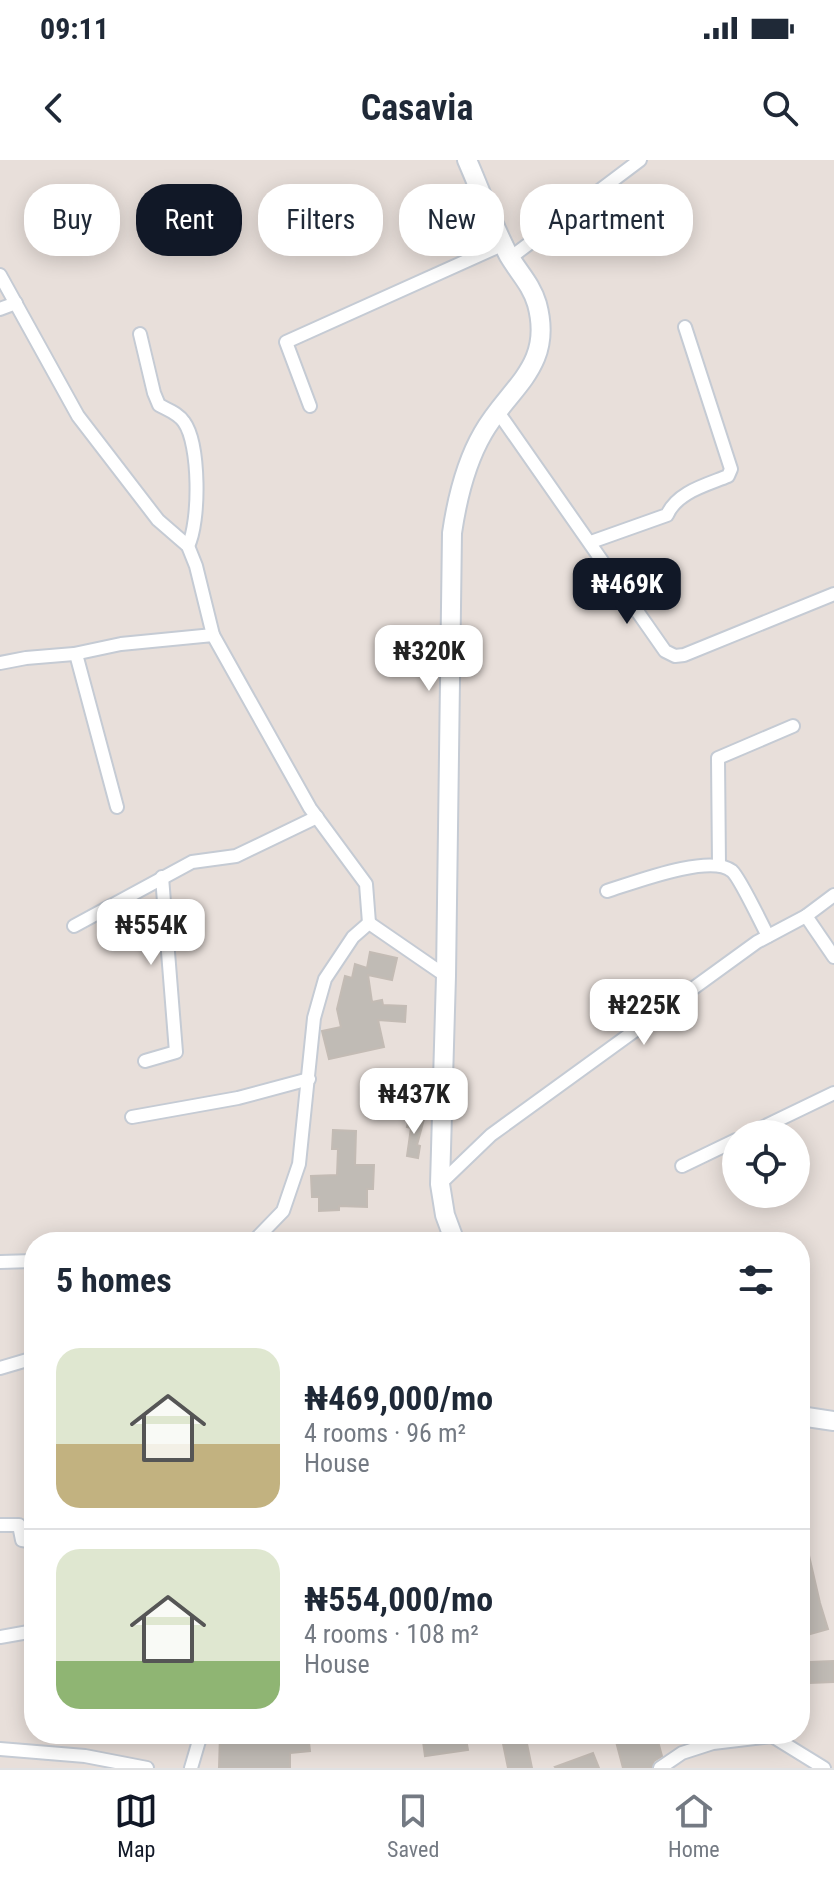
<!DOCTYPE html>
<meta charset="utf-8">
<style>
body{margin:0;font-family:"Roboto Condensed",sans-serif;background:#f2f2f3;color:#1f2937;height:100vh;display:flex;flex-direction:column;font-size:30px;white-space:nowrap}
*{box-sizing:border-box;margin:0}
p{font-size:26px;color:#747a83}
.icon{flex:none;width:44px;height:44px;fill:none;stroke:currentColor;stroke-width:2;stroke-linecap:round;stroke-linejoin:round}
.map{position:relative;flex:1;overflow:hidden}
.sheet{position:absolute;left:24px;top:1072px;width:786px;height:512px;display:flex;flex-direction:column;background:#fff;border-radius:32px;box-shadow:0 4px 20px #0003}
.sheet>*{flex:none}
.guide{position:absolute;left:24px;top:24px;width:786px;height:72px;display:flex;gap:16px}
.tools{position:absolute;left:722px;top:960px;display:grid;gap:16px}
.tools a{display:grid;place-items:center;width:88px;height:88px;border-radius:50%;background:#fff;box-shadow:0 4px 20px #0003;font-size:40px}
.price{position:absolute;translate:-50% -68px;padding:0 18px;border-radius:16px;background:#fff;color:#222;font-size:26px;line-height:52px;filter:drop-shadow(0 2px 4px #0008)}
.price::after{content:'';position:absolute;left:50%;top:48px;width:24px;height:18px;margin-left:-12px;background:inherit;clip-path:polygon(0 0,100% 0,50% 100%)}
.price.active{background:#111827;color:#fff}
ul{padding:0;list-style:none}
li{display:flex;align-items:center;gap:24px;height:200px;padding:0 32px}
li+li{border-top:2px solid #e0e1e3}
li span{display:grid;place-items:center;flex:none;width:224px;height:160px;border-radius:24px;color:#555}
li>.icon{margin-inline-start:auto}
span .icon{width:96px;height:96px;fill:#fffc;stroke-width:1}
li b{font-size:34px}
h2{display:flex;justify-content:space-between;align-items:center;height:96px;padding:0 32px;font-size:34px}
.chip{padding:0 28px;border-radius:32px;background:#fff;box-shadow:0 4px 20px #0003;font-size:28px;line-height:72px}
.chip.active{background:#111827;color:#fff}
.status{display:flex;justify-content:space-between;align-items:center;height:56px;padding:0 40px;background:#fff;direction:ltr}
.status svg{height:22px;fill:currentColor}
header{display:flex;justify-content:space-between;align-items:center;height:104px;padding:0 32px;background:#fff;font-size:36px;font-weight:700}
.tab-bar{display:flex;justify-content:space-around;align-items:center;height:112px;border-top:2px solid #e0e1e3;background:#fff;font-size:22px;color:#747a83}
.tab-bar a{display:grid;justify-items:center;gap:4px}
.tab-bar .active{color:#111827}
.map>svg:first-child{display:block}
</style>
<div class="status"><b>09:11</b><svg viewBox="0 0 49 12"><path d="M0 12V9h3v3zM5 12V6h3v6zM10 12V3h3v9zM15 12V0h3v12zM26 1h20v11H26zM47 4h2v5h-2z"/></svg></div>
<header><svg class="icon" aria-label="back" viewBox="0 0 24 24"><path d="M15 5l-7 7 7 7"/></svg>Casavia<svg class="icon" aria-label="search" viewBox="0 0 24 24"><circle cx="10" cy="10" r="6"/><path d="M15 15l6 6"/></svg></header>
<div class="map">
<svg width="834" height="1608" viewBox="0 0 834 1608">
<rect width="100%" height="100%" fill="#e8dfda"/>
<!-- building -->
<g fill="#c0bbb5" stroke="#c3bbb4" stroke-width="2">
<polygon points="370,792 397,798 392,820 368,815 372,842 382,840 383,845 406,846 405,862 378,860 384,887 329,899 322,871 341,867 337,849 345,816 352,818 355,804 367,808"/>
<polygon points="409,956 424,959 417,985 420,986 418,998 407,996 411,968 407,967"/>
<polygon points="333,970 356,971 355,1005 374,1005 373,1029 367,1029 367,1047 339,1046 339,1050 319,1051 319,1037 312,1037 311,1016 337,1015 338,989 332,989"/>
<polygon points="804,1374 820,1443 828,1469 800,1477 800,1375"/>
<polygon points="834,1501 834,1522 810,1523 810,1502"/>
<polygon points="220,1574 308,1574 310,1591 290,1593 290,1608 219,1608"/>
<polygon points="422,1574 465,1574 468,1590 425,1596"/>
<polygon points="501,1574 525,1574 532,1608 508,1608"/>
<polygon points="614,1574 656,1574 662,1596 654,1601 651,1608 623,1608"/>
<polygon points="593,1593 599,1608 556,1608 555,1607"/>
</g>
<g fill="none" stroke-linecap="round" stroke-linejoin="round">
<defs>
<g id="street">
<polyline points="510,98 640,0"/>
<polyline points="0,115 78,256 158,360 188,386 196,406 213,475"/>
<polyline points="0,149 16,143"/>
<path d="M 140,174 L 154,233 L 159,245 C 168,250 178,253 184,262 C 200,284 200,362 188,386"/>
<polyline points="310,246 286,182 504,84"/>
<polyline points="498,252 665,491 675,496 684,495 834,434"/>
<path d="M 591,382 L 667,355 C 677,332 706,325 728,316 L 731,309 L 685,167"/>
<polyline points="76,494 117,647"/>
<polyline points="0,503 26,498 74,494 121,484 213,475 310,648 366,724 369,763"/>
<polyline points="719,705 718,598 793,566"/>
<path d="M 607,731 C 633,723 710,693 732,711 C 740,718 761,763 768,776"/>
<polyline points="806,756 834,797"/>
<polyline points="74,766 192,702 236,696 317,657"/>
<polyline points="145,901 176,892 162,717"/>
<polyline points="132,957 238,938 309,919"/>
<polyline points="749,974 834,933"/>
<polyline points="682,1006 736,980"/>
<polyline points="440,1024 491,975 757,782 806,756 834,735"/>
<polyline points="253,1082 283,1051 299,1004 314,858 325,819 353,777 369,763 446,816"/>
<polyline points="0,1102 34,1101"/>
<polyline points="0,1208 34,1198"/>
<polyline points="0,1365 19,1365 22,1380 34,1382"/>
<polyline points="0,1477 34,1471"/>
<polyline points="0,1589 85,1596 147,1608"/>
<polyline points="191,1608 201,1574"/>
<polyline points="660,1608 682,1593 713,1583 772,1576 824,1608"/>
</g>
<g id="secondary">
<path d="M 455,1082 L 445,1055 L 440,1024 L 446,816 L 452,373 C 457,339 465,304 483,273 C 509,227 554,207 537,144 C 531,124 519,113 509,96 C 493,66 481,32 467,0"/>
<polyline points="800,1256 834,1261"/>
</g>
</defs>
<!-- street casing -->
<use href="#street" stroke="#c5cbd4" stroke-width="16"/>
<!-- secondary casing -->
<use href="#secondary" stroke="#c5cbd4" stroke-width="22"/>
<!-- street -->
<use href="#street" stroke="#fff" stroke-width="12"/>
<!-- secondary -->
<use href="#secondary" stroke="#fff" stroke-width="18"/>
</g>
</svg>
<div class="tools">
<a><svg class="icon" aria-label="locate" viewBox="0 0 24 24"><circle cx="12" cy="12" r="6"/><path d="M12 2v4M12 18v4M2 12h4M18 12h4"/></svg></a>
</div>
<b class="price active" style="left:627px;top:466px">₦469K</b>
<b class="price" style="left:429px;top:533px">₦320K</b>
<b class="price" style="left:151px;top:807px">₦554K</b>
<b class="price" style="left:644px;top:887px">₦225K</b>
<b class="price" style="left:414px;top:976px">₦437K</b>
<div class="guide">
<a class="chip">Buy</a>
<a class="chip active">Rent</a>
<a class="chip">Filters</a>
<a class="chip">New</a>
<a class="chip">Apartment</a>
</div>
<section class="sheet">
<h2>5 homes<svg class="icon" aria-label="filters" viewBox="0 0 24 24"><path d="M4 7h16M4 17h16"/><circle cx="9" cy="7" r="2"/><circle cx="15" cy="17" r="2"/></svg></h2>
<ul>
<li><span style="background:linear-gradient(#dfe7d0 60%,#c2b280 0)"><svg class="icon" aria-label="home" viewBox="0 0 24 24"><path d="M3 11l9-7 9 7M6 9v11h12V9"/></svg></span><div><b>₦469,000/mo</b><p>4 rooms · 96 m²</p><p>House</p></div></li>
<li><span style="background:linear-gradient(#dfe7d0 70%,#8fb573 0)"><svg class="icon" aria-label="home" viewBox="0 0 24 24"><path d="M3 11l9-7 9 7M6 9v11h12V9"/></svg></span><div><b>₦554,000/mo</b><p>4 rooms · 108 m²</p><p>House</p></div></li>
</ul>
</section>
</div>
<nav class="tab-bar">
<a class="active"><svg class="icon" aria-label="map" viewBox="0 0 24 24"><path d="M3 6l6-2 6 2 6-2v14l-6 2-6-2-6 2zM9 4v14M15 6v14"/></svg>Map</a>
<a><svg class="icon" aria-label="saved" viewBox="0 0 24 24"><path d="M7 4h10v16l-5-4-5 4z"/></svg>Saved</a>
<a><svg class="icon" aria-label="home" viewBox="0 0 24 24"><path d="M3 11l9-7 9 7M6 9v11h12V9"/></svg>Home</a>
</nav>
